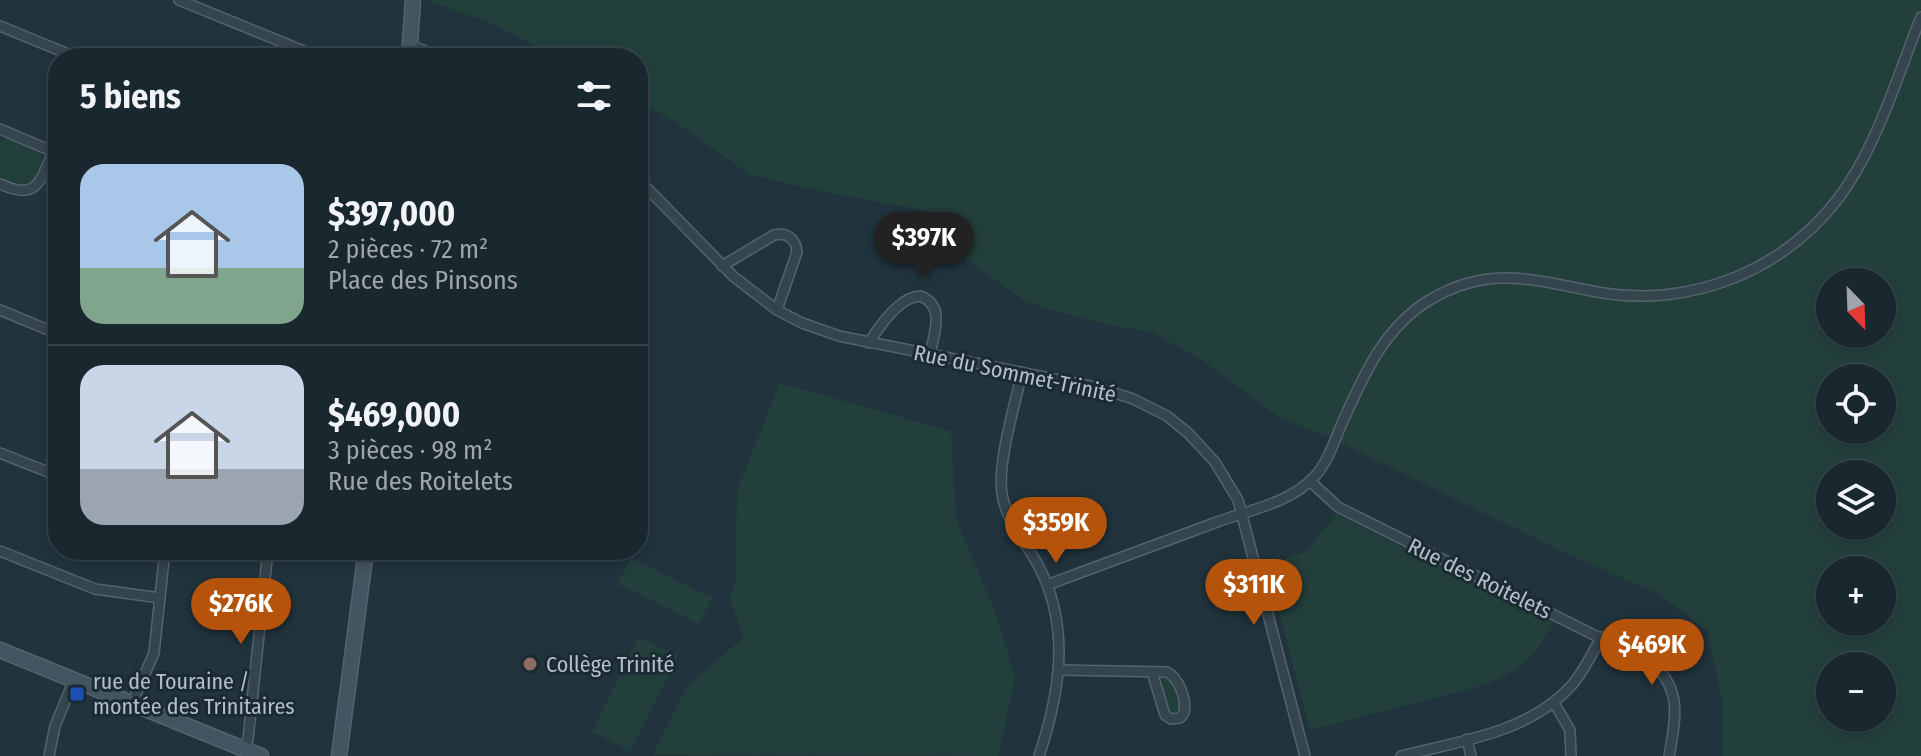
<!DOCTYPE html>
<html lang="fr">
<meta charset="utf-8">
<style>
body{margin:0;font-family:"Fira Sans Condensed",sans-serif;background:#222f36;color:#f1f3f6;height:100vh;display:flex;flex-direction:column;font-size:30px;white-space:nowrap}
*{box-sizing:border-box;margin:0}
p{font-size:26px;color:#9fa5aa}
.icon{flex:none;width:44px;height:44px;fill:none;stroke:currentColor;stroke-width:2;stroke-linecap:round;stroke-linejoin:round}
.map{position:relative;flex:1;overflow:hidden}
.drawer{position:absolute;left:48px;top:48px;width:600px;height:512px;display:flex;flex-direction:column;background:#19272e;border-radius:32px;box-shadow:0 4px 12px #0003,0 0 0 2px #37444a}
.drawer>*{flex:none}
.needle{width:52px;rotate:157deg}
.controls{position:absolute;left:1816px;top:268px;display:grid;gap:16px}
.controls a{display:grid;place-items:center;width:80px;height:80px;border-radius:50%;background:#19272e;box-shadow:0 4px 12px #0003,0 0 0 2px #37444a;font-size:40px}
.price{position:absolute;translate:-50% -68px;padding:0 18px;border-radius:28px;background:#b45309;color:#fff;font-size:26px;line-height:52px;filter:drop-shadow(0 2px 4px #0008)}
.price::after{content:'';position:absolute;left:50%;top:48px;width:24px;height:18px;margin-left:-12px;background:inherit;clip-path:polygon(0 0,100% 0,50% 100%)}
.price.active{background:#222;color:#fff}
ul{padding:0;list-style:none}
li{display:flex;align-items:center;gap:24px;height:200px;padding:0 32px}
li+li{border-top:2px solid #37444a}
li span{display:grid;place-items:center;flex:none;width:224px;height:160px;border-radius:24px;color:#555}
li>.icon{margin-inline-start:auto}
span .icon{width:96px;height:96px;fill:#fffc;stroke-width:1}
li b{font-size:34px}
h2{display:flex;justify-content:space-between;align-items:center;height:96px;padding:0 32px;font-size:34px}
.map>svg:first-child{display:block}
</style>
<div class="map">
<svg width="1921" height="756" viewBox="0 0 1921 756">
<rect width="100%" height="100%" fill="#21343e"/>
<!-- green -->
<g fill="#233f3c" fill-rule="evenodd">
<path d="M 427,0 L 1921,0 L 1921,756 L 1722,756 L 1722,698 L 1707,631 L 1659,594 L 1561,551 L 1335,440 L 1276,415 L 1199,358 L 1153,333 L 1087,320 L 1027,302 L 968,261 L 927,211 L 824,192 L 749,174 L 676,122 L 638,100 L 638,58 L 560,58 L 495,25 ZM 1830,282 L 1882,282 L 1882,334 L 1830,334 ZM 1830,378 L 1882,378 L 1882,430 L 1830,430 ZM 1830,474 L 1882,474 L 1882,526 L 1830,526 ZM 1830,570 L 1882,570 L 1882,622 L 1830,622 ZM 1830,666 L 1882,666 L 1882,718 L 1830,718 Z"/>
<path d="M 5,139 L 16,141 L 42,155 C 44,187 24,189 0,179 L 0,143 Z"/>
<polygon points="780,383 951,431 956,518 998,620 1015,678 998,756 653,755 686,688 744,637 729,598 736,582 737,491"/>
<path d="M 1337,514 L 1553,622 C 1535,657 1524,667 1488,684 L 1310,730 L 1267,566 L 1306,551 Z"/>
<polygon points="630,558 713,598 699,624 618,584"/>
<polygon points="639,637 678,656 630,751 592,732"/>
<polygon points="1167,677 1172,681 1180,706 1177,713 1169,710 1161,685 1163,679"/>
</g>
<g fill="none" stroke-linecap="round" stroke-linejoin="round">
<defs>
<g id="street">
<polyline points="179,0 321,58"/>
<polyline points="0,26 78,58"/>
<polyline points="411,45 442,58"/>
<polyline points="0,129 56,153"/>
<polyline points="638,179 734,277 777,310 802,323 839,336 1100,388 1133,399 1167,416 1188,433 1215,462 1238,500 1305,756"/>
<path d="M 0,184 C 37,201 40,182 53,152"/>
<path d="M 722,266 L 774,235 C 787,232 796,239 797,252 L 777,310"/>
<polyline points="0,310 58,334"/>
<path d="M 869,343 C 880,325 899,297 920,296 C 946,305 934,334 930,354"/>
<path d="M 1022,372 C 1015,405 997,463 1002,494 C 1006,521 1025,541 1038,565 C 1071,626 1060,693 1039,756"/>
<polyline points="0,453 58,476"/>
<path d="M 1310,481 L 1338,507 L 1654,665 C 1683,691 1675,722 1669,756"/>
<polyline points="0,551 95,589 160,598"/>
<path d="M 1047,585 C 1104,564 1160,543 1217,522 C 1249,510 1291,503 1315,476 C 1327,463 1333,445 1340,428 C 1361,381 1382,329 1428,301 C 1487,265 1529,279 1592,291 C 1690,311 1794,269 1849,183 C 1881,133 1899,72 1921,17"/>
<path d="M 1059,670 L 1167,672 C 1179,678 1187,700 1184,713 L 1180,718 L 1171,719 L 1165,715 L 1152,672"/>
<polyline points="132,703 154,653 165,550"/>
<polyline points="1554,703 1570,730 1571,756"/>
<polyline points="1467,739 1471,756"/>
<polyline points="245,749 248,739 268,550"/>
<polyline points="49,756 55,726 74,680"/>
<path d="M 1401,756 C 1460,741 1529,733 1572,685 C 1584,671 1592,654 1601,637"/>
</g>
<g id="secondary">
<polyline points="409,58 413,0"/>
<polyline points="0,650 261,756"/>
<polyline points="339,756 366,550"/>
</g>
</defs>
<!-- street casing -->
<use href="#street" stroke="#54636c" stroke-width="12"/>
<!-- secondary casing -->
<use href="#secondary" stroke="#54636c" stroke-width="17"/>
<!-- street -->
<use href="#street" stroke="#35454e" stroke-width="9"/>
<!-- secondary -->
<use href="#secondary" stroke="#435561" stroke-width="14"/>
</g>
<!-- markers -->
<circle fill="#8d6e63" stroke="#1b2a33" stroke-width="3" cx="530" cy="664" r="8"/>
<rect fill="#1a4fb4" stroke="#1b2a33" stroke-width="3" x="69" y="686" width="16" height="16" rx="4"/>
<g text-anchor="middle" stroke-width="6" stroke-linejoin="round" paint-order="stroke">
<!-- street labels -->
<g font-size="22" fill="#b1c0c9" stroke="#1b2a33">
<text transform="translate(1015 373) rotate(12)" y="8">Rue du Sommet-Trinité</text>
<text transform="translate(1480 578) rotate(26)" y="8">Rue des Roitelets</text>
</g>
<!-- poi labels -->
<g font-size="22" fill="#b1c0c9" stroke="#1b2a33" text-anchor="start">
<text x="546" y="672">Collège Trinité</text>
<text x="93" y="689">rue de Touraine /<tspan x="93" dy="25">montée des Trinitaires</tspan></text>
</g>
</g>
</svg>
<div class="controls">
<a><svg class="needle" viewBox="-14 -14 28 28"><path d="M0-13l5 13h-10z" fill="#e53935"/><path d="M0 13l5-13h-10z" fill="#9fa5aa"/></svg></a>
<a><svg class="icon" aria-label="locate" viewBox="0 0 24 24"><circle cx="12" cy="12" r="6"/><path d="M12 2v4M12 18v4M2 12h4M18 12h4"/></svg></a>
<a><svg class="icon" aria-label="layers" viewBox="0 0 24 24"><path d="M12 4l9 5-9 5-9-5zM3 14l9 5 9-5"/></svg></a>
<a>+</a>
<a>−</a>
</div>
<b class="price active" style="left:924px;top:280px">$397K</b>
<b class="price" style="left:1056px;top:565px">$359K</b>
<b class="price" style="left:1254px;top:627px">$311K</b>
<b class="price" style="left:241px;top:646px">$276K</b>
<b class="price" style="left:1652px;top:687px">$469K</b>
<section class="drawer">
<h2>5 biens<svg class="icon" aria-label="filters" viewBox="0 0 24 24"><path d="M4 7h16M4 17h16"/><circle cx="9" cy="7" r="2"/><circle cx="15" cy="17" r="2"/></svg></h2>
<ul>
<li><span style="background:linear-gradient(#a9c7e8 65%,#7fa58c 0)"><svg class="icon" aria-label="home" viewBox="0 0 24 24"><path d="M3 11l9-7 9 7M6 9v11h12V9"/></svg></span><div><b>$397,000</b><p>2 pièces · 72 m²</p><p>Place des Pinsons</p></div></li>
<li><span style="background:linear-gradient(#c9d6e8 65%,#9aa5b1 0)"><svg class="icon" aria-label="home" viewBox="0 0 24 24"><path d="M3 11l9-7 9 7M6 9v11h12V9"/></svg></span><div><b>$469,000</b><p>3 pièces · 98 m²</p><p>Rue des Roitelets</p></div></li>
</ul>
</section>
</div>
